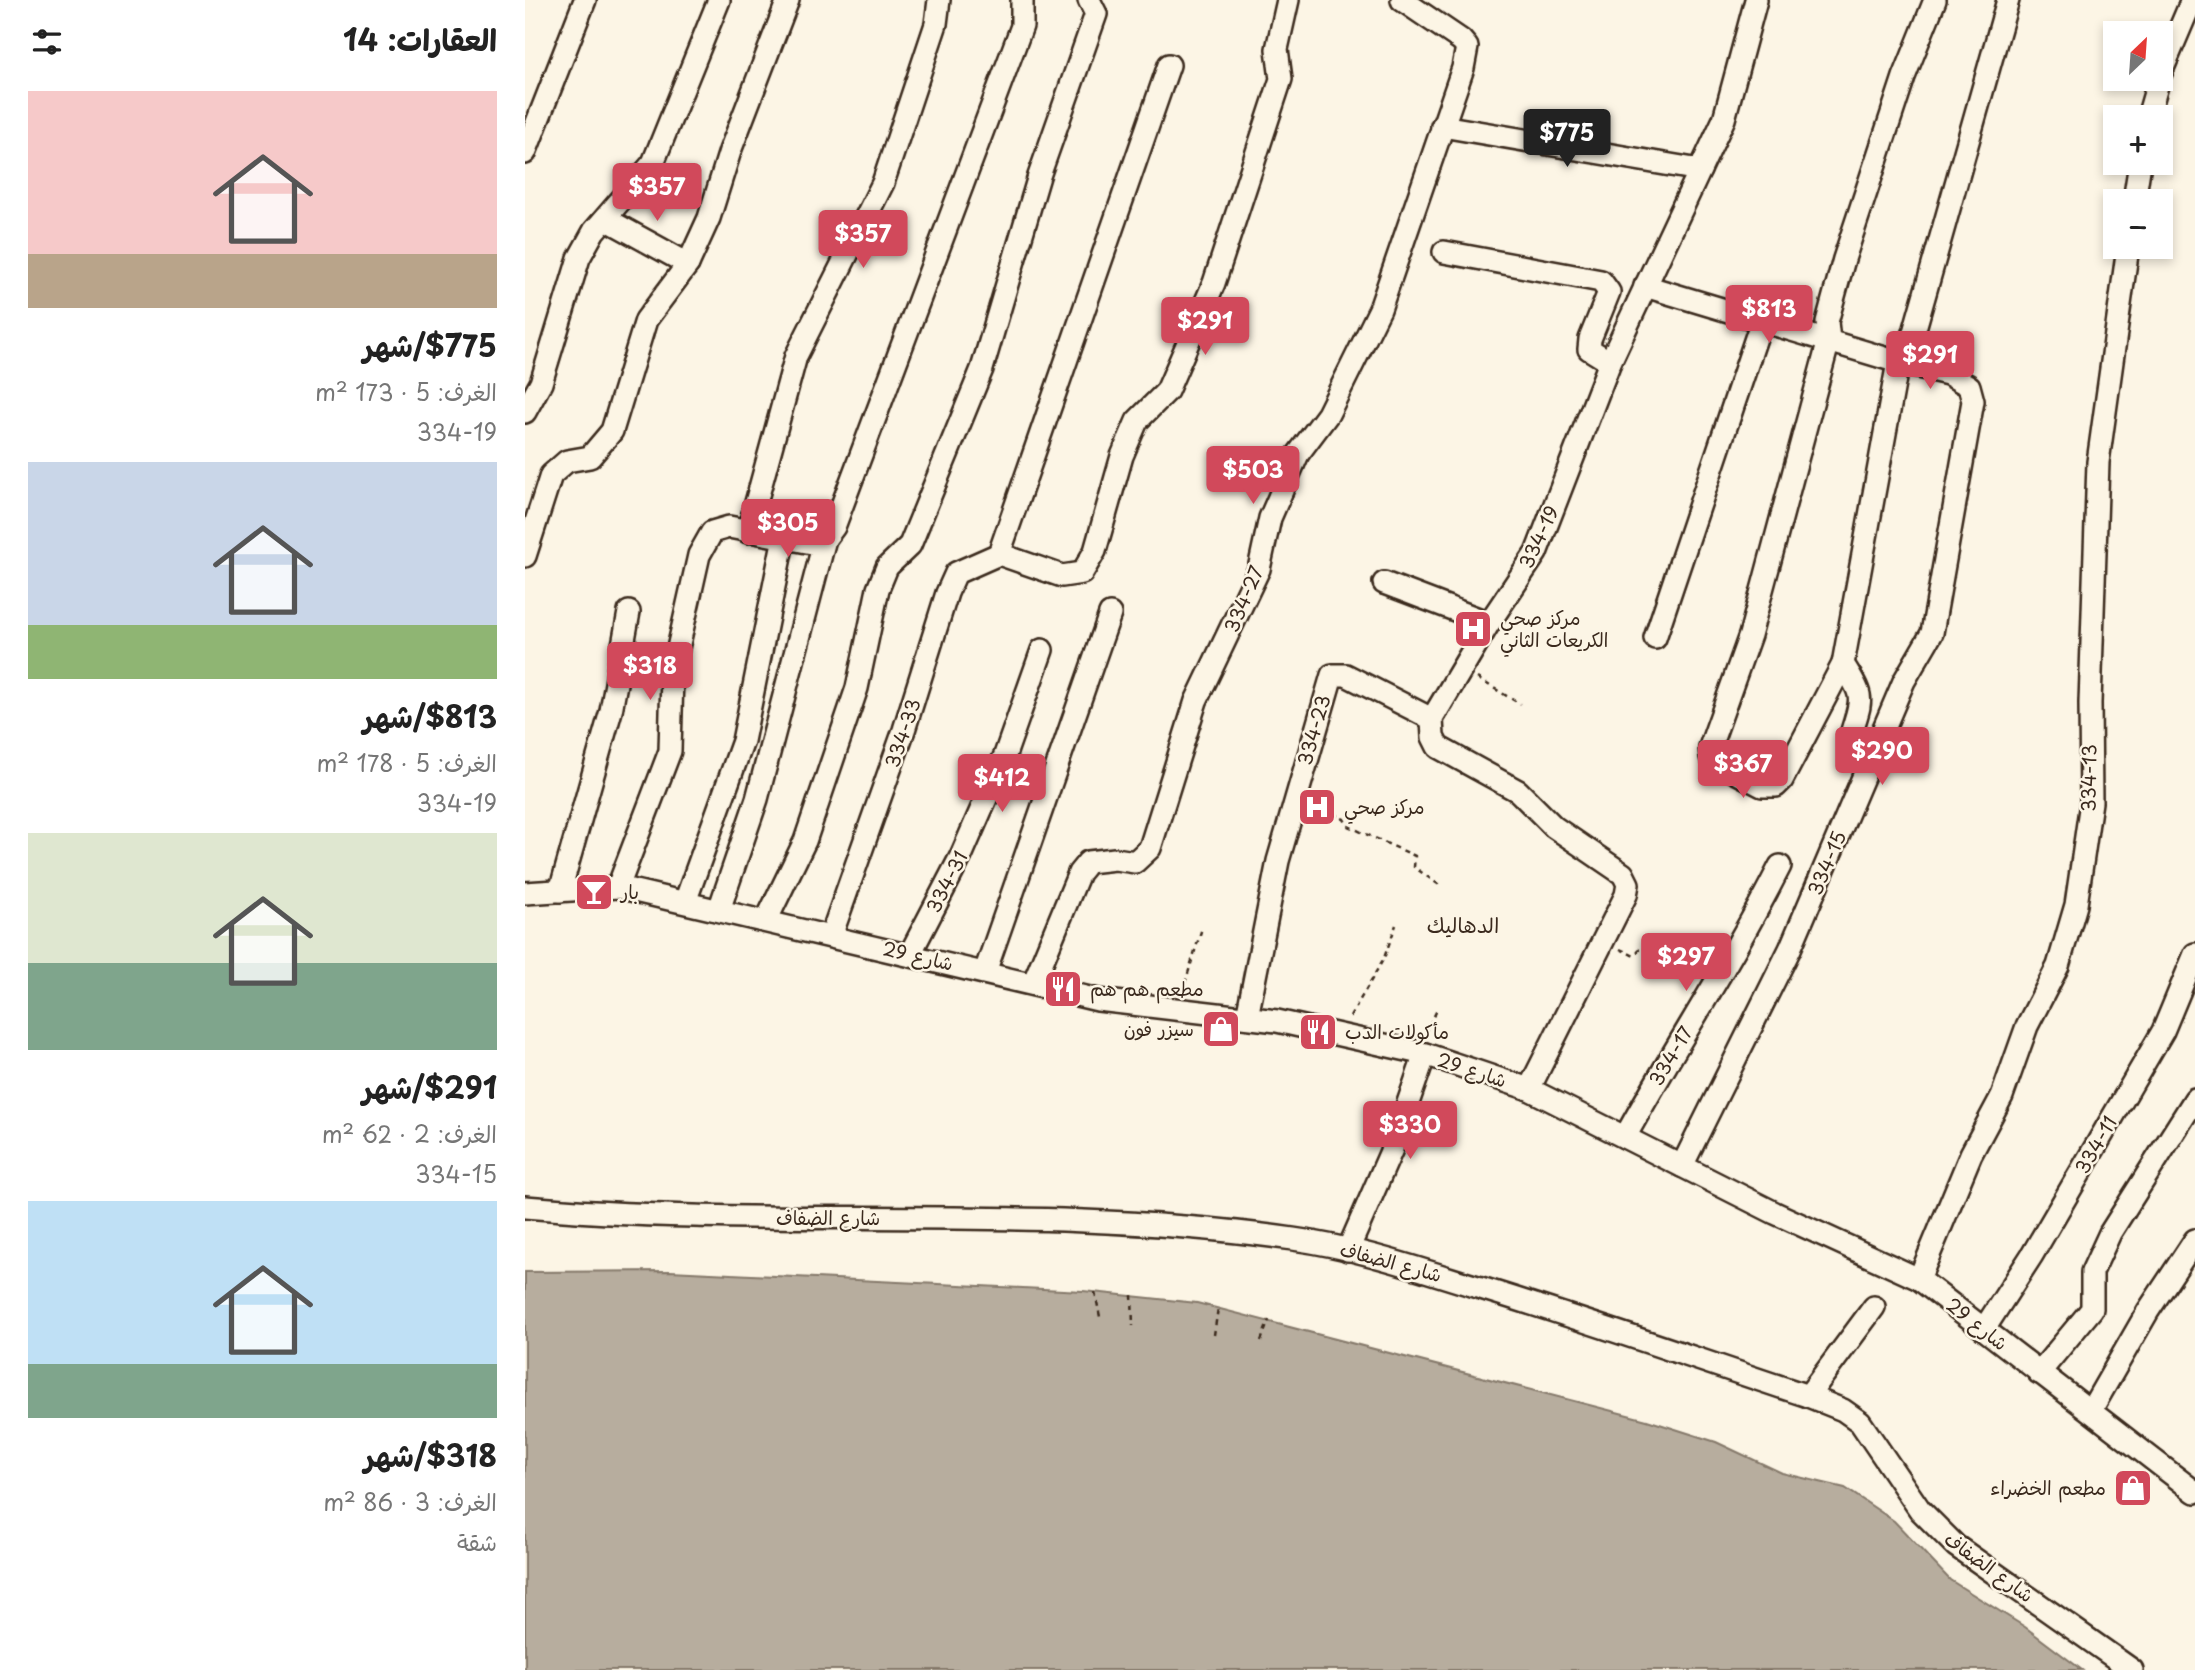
<!DOCTYPE html>
<html lang="ar">
<meta charset="utf-8">
<style>
body{margin:0;font-family:"Playpen Sans","Playpen Sans Arabic",sans-serif;background:#f6f6f6;color:#222;direction:rtl;height:100vh;display:flex;flex-direction:column;font-size:26px;white-space:nowrap}
*{box-sizing:border-box;margin:0}
p{font-size:23px;color:#767676}
.icon{flex:none;width:38px;height:38px;fill:none;stroke:currentColor;stroke-width:2;stroke-linecap:round;stroke-linejoin:round}
.map{position:relative;flex:1;overflow:hidden;direction:ltr}
.panel{display:flex;flex-direction:column;background:#fff;width:525px}
.panel>*{flex:none}
.needle{width:46px;rotate:25deg}
.controls{position:absolute;left:1578px;top:21px;display:grid;gap:14px}
.controls a{display:grid;place-items:center;width:70px;height:70px;border-radius:0px;background:#fff;box-shadow:0 4px 10px #0003;font-size:35px}
.price{position:absolute;translate:-50% -60px;padding:0 16px;border-radius:7px;background:#d1495b;color:#fff;font-size:23px;line-height:46px;filter:drop-shadow(0 2px 4px #0008)}
.price::after{content:'';position:absolute;left:50%;top:42px;width:21px;height:16px;margin-left:-10px;background:inherit;clip-path:polygon(0 0,100% 0,50% 100%)}
.price.current{background:#222;color:#fff}
ul{padding:0;list-style:none}
li{display:grid;align-content:center;gap:14px;height:371px;padding:0 28px}
li span{display:grid;place-items:center;height:217px;border-radius:0px;color:#555}
li>.icon{margin-inline-start:auto}
span .icon{width:126px;height:126px;fill:#fffc;stroke-width:1}
li b{font-size:30px}
h2{display:flex;justify-content:space-between;align-items:center;height:84px;padding:0 28px;font-size:30px}
main{display:flex;flex:1;min-height:0}
.map>svg:first-child{display:block}
</style>
<main>
<div class="map">
<svg width="1670" height="1670" viewBox="0 0 1670 1670">
<rect width="100%" height="100%" fill="#fcf5e5"/>
<filter id="ink" filterUnits="userSpaceOnUse"><feTurbulence type="fractalNoise" baseFrequency=".0143" numOctaves="2"/><feDisplacementMap in="SourceGraphic" scale="14" xChannelSelector="R" yChannelSelector="G"/><feConvolveMatrix kernelMatrix="1 2 1 2 8 2 1 2 1" color-interpolation-filters="sRGB"/></filter>
<g filter="url(#ink)">
<!-- water -->
<polygon fill="#b7ad9e" stroke="#85796b" stroke-width="2" points="145,1271 558,1291 672,1303 1122,1420 1191,1442 1257,1473 1320,1488 1369,1521 1425,1580 1500,1627 1557,1670 0,1670 0,1272"/>
<g fill="none" stroke-linecap="round" stroke-linejoin="round">
<defs>
<g id="minor">
<polyline points="1636,73 1667,0"/>
<polyline points="1623,117 1634,79"/>
<polyline points="917,126 1175,170"/>
<polyline points="0,153 60,0"/>
<polyline points="1609,201 1615,163"/>
<polyline points="81,219 163,264"/>
<polyline points="919,252 1076,281 1084,292 1065,339 1064,349 1085,362"/>
<polyline points="1120,286 1380,364 1423,374 1444,386 1448,401 1407,633 1379,681 1265,949 1157,1166"/>
<polyline points="1373,362 1318,664 1257,780 1251,786 1237,786 1191,762 1186,757 1185,747 1225,635 1304,340 1302,322 1319,259 1379,77 1410,0"/>
<polyline points="1380,364 1483,0"/>
<polyline points="0,412 16,383 54,258 69,231 128,163 194,0"/>
<polyline points="223,532 271,356 358,183 411,24 414,0"/>
<polyline points="474,554 537,576 557,573 570,551 597,456 612,421 642,391 689,283 756,79 752,49 763,0"/>
<polyline points="474,554 644,65"/>
<polyline points="0,556 26,475 42,461 65,457 87,431 121,320 163,264 184,218 205,151 263,0"/>
<polyline points="859,583 964,623"/>
<polyline points="1130,638 1237,320"/>
<path d="M 1318,664 C 1342,701 1336,698 1325,738 L 1334,751 L 1347,756"/>
<polyline points="93,887 145,751 147,675 174,555 187,532 204,527 287,543 300,539 309,527 497,26 497,0"/>
<polyline points="35,891 86,711 104,612"/>
<polyline points="0,893 93,887 573,1000 752,1021 900,1054 1004,1089 1250,1213 1394,1279 1670,1492"/>
<polyline points="160,902 218,741 259,537"/>
<polyline points="194,910 232,799 300,539"/>
<polyline points="241,921 280,841 332,688 353,589 362,567 385,545 457,369 514,176 571,14 564,0"/>
<polyline points="306,936 379,730 422,593 431,573 474,554"/>
<polyline points="385,954 436,856 480,755 517,650"/>
<polyline points="460,972 585,614"/>
<polyline points="508,984 554,873 563,862 590,859 610,862 625,848 671,701 734,569 745,518 773,454 803,414 855,309 938,68 942,47 936,40 877,0"/>
<polyline points="722,1017 753,861 807,675 821,675 907,719"/>
<polyline points="1004,1089 1101,895 1103,884 1098,874 1029,827 993,791 913,747 908,737 907,719 964,623 1011,553 1085,362 1199,119 1231,0"/>
<path d="M 1100,1137 C 1150,1046 1208,959 1255,866"/>
<path d="M 0,1207 C 255,1230 514,1202 768,1239 C 828,1247 888,1267 946,1285 C 1059,1319 1171,1359 1283,1396 L 1318,1410 L 1335,1422 L 1395,1510 L 1431,1546 L 1607,1670"/>
<polyline points="823,1250 867,1149 900,1054"/>
<polyline points="1394,1279 1446,1154 1477,1096 1502,1026 1533,966 1551,905 1566,802 1565,703 1573,462 1603,247"/>
<polyline points="1459,1329 1507,1255 1638,1031 1670,954"/>
<polyline points="1514,1373 1567,1309 1567,1272 1585,1233 1670,1099"/>
<polyline points="1283,1396 1349,1307"/>
<polyline points="1566,1410 1623,1311 1670,1240"/>
</g>
</defs>
<!-- minor casing -->
<use href="#minor" stroke="#3b2a1e" stroke-width="26"/>
<!-- path -->
<g stroke="#3b2a1e" stroke-width="2.5" stroke-dasharray="5 5" stroke-linecap="butt">
<polyline points="952,678 995,704"/>
<polyline points="790,805 819,819 823,826 890,856 889,867 917,887"/>
<polyline points="1095,949 1109,956 1116,947 1141,957"/>
<polyline points="657,993 677,928"/>
<polyline points="825,1017 859,958 871,925"/>
<polyline points="900,1034 912,1010"/>
<polyline points="570,1292 575,1317"/>
<polyline points="607,1295 608,1326"/>
<polyline points="689,1335 693,1308"/>
<polyline points="736,1341 744,1320"/>
</g>
<!-- minor -->
<use href="#minor" stroke="#fcf5e5" stroke-width="21"/>
</g>
</g>
<!-- icons -->
<defs>
<symbol id="hospital-square" viewBox="-11 -11 22 22"><rect x="-9" y="-9" width="18" height="18" rx="4" fill="#d1495b" stroke="#fcf5e5"/><path d="M-5-5h3v3.5h4V-5h3V5h-3V1.5h-4V5h-3Z" fill="#fff"/></symbol>
<symbol id="bar-square" viewBox="-11 -11 22 22"><rect x="-9" y="-9" width="18" height="18" rx="4" fill="#d1495b" stroke="#fcf5e5"/><path d="M-6-5H6L.8 .8V4.5H3.5V6h-7V4.5H-.8V.8Z" fill="#fff"/></symbol>
<symbol id="restaurant-square" viewBox="-11 -11 22 22"><rect x="-9" y="-9" width="18" height="18" rx="4" fill="#d1495b" stroke="#fcf5e5"/><path d="M-5-6h1v4h1v-4h1v4h1v-4h1v5L-1.5 .5V6h-2V.5L-5-1ZM5-6V6H3V1.5H1.5Q1.5-4 5-6Z" fill="#fff"/></symbol>
<symbol id="shop-square" viewBox="-11 -11 22 22"><rect x="-9" y="-9" width="18" height="18" rx="4" fill="#d1495b" stroke="#fcf5e5"/><path d="M-5-2.5h2.3a2.7 3.5 0 0 1 5.4 0H5L5.5 6h-11ZM-1.5-2.5h3a1.5 2.3 0 0 0-3 0Z" fill="#fff"/></symbol>
</defs>
<g fill-rule="evenodd">
<use href="#hospital-square" x="926" y="607" width="44" height="44"/>
<use href="#hospital-square" x="770" y="785" width="44" height="44"/>
<use href="#bar-square" x="47" y="870" width="44" height="44"/>
<use href="#restaurant-square" x="516" y="967" width="44" height="44"/>
<use href="#shop-square" x="674" y="1007" width="44" height="44"/>
<use href="#restaurant-square" x="771" y="1010" width="44" height="44"/>
<use href="#shop-square" x="1586" y="1466" width="44" height="44"/>
</g>
<g text-anchor="middle" stroke-width="5" stroke-linejoin="round" paint-order="stroke">
<!-- street labels -->
<g font-size="19" fill="#3b2a1e" stroke="#fcf5e5">
<text transform="translate(1014 537) rotate(-65)" y="7">334-19</text>
<text transform="translate(719 599) rotate(-67)" y="7">334-27</text>
<text transform="translate(789 730) rotate(-74)" y="7">334-23</text>
<text transform="translate(378 733) rotate(-71)" y="7">334-33</text>
<text transform="translate(1564 778) rotate(-89)" y="7">334-13</text>
<text transform="translate(1302 863) rotate(-67)" y="7">334-15</text>
<text transform="translate(422 882) rotate(-63)" y="7">334-31</text>
<text transform="translate(393 956) rotate(13)" y="7">شارع 29</text>
<text transform="translate(1146 1056) rotate(-59)" y="7">334-17</text>
<text transform="translate(947 1070) rotate(18)" y="7">شارع 29</text>
<text transform="translate(1571 1145) rotate(-60)" y="7">334-11</text>
<text x="303" y="1225">شارع الضفاف</text>
<text transform="translate(866 1262) rotate(15)" y="7">شارع الضفاف</text>
<text transform="translate(1452 1324) rotate(38)" y="7">شارع 29</text>
<text transform="translate(1464 1567) rotate(36)" y="7">شارع الضفاف</text>
</g>
<!-- poi labels -->
<g font-size="19" fill="#3b2a1e" stroke="#fcf5e5" text-anchor="start">
<text x="975" y="625">مركز صحي<tspan x="975" dy="22">الكريعات الثاني</tspan></text>
<text x="819" y="814">مركز صحي</text>
<text x="96" y="899">بار</text>
<text x="565" y="996">مطعم هم هم</text>
<text x="669" y="1036" text-anchor="end">سيزر فون</text>
<text x="820" y="1039">مأكولات الدب</text>
<text x="1581" y="1495" text-anchor="end">مطعم الخضراء</text>
</g>
<!-- neighbourhood labels -->
<g font-size="21" fill="#3b2a1e" stroke="#fcf5e5">
<text x="938" y="933">الدهاليك</text>
</g>
</g>
</svg>
<div class="controls">
<a><svg class="needle" viewBox="-14 -14 28 28"><path d="M0-13l5 13h-10z" fill="#e53935"/><path d="M0 13l5-13h-10z" fill="#767676"/></svg></a>
<a>+</a>
<a>−</a>
</div>
<b class="price current" style="left:1042px;top:169px">$775</b>
<b class="price" style="left:132px;top:223px">$357</b>
<b class="price" style="left:338px;top:270px">$357</b>
<b class="price" style="left:1244px;top:345px">$813</b>
<b class="price" style="left:680px;top:357px">$291</b>
<b class="price" style="left:1405px;top:391px">$291</b>
<b class="price" style="left:728px;top:506px">$503</b>
<b class="price" style="left:263px;top:559px">$305</b>
<b class="price" style="left:125px;top:702px">$318</b>
<b class="price" style="left:1357px;top:787px">$290</b>
<b class="price" style="left:1218px;top:800px">$367</b>
<b class="price" style="left:477px;top:814px">$412</b>
<b class="price" style="left:1161px;top:993px">$297</b>
<b class="price" style="left:885px;top:1161px">$330</b>
</div>
<section class="panel">
<h2>العقارات: 14<svg class="icon" aria-label="filters" viewBox="0 0 24 24"><path d="M4 7h16M4 17h16"/><circle cx="9" cy="7" r="2"/><circle cx="15" cy="17" r="2"/></svg></h2>
<ul>
<li><span style="background:linear-gradient(#f6c9c9 75%,#b9a48a 0)"><svg class="icon" aria-label="home" viewBox="0 0 24 24"><path d="M3 11l9-7 9 7M6 9v11h12V9"/></svg></span><div><b>$775/شهر</b><p>الغرف: 5 · 173 m²</p><p>334-19</p></div></li>
<li><span style="background:linear-gradient(#c9d6e8 75%,#8fb573 0)"><svg class="icon" aria-label="home" viewBox="0 0 24 24"><path d="M3 11l9-7 9 7M6 9v11h12V9"/></svg></span><div><b>$813/شهر</b><p>الغرف: 5 · 178 m²</p><p>334-19</p></div></li>
<li><span style="background:linear-gradient(#dfe7d0 60%,#7fa58c 0)"><svg class="icon" aria-label="home" viewBox="0 0 24 24"><path d="M3 11l9-7 9 7M6 9v11h12V9"/></svg></span><div><b>$291/شهر</b><p>الغرف: 2 · 62 m²</p><p>334-15</p></div></li>
<li><span style="background:linear-gradient(#bfe0f5 75%,#7fa58c 0)"><svg class="icon" aria-label="home" viewBox="0 0 24 24"><path d="M3 11l9-7 9 7M6 9v11h12V9"/></svg></span><div><b>$318/شهر</b><p>الغرف: 3 · 86 m²</p><p>شقة</p></div></li>
</ul>
</section>
</main>
